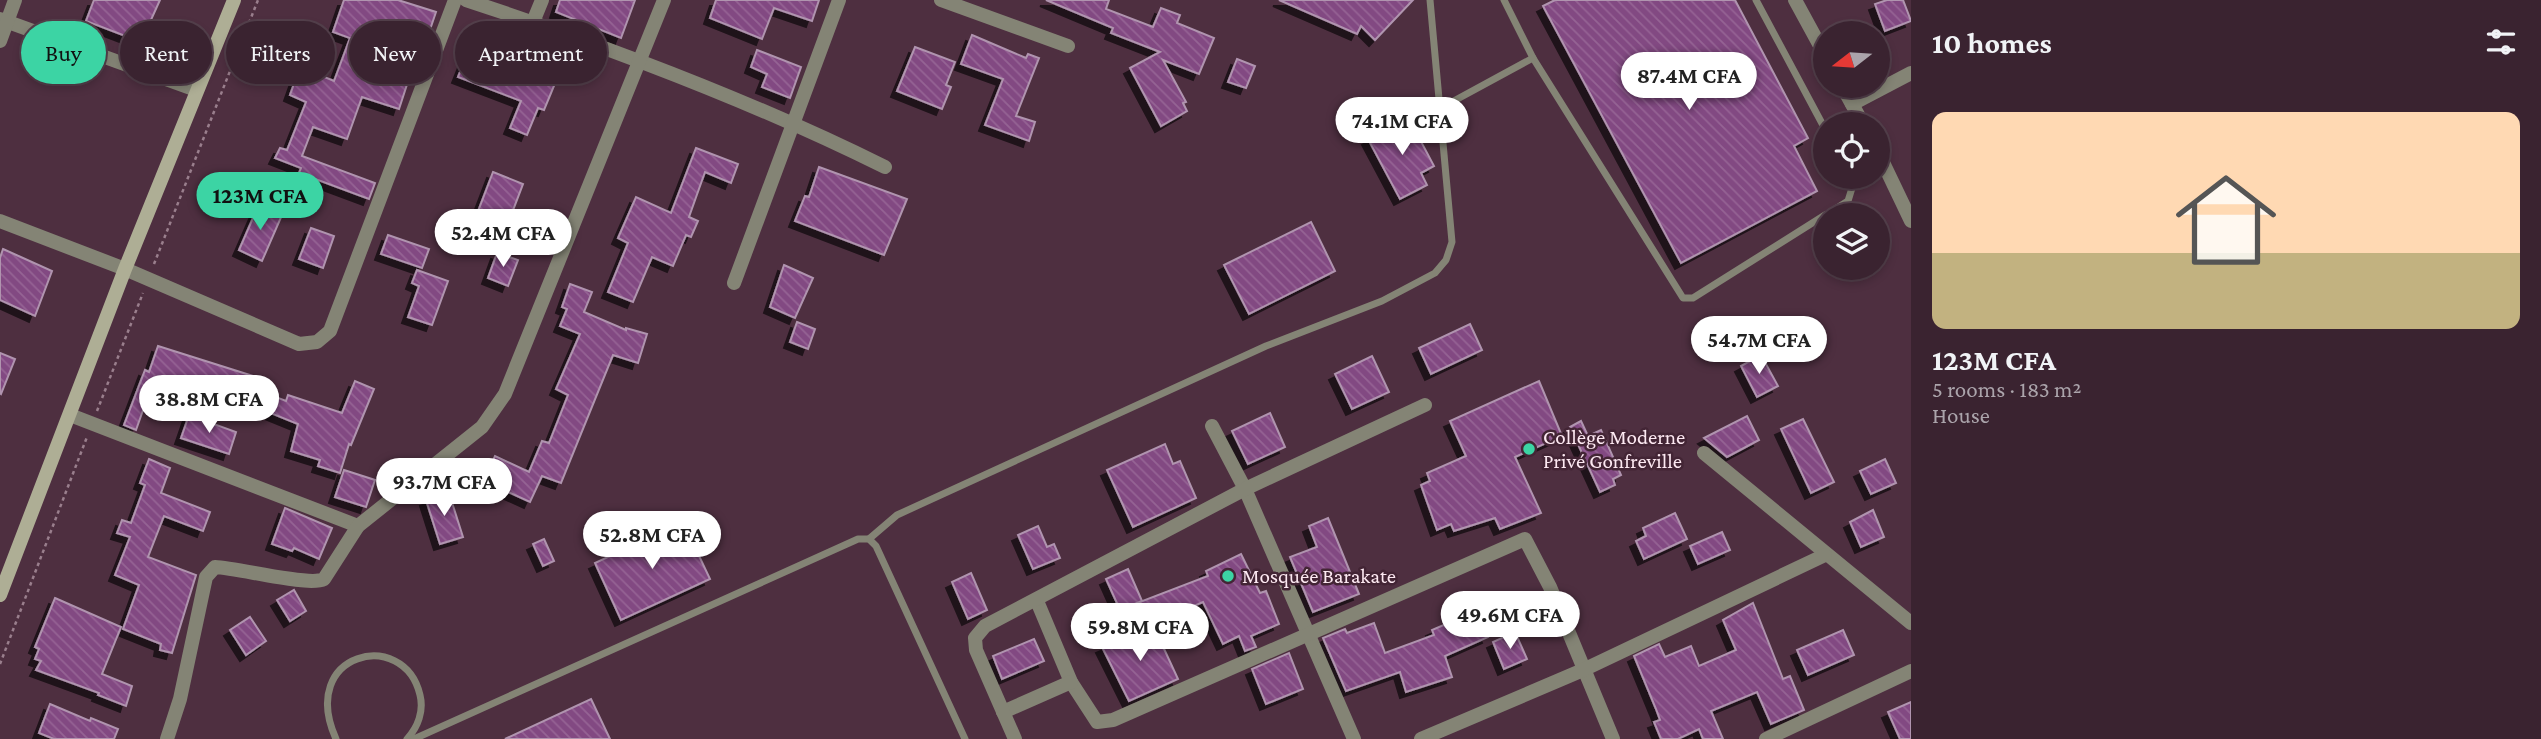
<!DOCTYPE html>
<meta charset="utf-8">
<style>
body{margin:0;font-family:"Crimson Pro",serif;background:#452f3c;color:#f1f3f6;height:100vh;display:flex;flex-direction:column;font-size:26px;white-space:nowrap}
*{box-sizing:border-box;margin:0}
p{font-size:23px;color:#aba4ab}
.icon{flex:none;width:38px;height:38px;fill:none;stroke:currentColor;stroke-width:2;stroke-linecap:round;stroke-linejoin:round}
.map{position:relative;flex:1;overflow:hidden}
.details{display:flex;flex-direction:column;background:#3a2330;width:630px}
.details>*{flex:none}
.hud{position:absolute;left:21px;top:21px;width:665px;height:63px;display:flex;gap:14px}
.needle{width:46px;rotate:253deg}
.buttons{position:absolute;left:1813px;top:21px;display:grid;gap:14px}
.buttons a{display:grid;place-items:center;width:77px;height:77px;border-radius:50%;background:#3a2330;box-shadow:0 4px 10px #0003,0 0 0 2px #54404c;font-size:35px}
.price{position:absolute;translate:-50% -60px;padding:0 16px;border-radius:24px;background:#fff;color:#222;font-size:23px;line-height:46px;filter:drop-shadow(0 2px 4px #0008)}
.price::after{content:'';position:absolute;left:50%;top:42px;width:21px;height:16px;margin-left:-10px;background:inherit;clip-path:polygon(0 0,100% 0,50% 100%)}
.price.selected{background:#3cd4a4;color:#111}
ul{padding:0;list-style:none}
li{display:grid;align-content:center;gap:14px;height:371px;padding:0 21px}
li span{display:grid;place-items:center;height:217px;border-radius:14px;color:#555}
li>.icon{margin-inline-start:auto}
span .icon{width:126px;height:126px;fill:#fffc;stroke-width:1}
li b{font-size:30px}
h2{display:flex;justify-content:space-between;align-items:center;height:84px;padding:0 21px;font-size:30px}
.chip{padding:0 24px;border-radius:32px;background:#3a2330;box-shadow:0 4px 10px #0003,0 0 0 2px #54404c;font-size:24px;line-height:63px}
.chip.selected{background:#3cd4a4;color:#111}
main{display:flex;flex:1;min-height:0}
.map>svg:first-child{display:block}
</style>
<main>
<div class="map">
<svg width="1911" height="739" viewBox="0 0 1911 739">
<defs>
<pattern id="building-back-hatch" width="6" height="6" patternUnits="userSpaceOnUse" patternTransform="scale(1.75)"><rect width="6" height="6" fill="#824982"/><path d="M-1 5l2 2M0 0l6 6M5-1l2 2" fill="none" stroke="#956394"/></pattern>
<filter id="shadow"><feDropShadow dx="-6" dy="6" stdDeviation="0" flood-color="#0009"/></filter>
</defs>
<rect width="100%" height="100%" fill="#4e2f40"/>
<!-- building -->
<g fill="url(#building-back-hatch)" stroke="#b094af" stroke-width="2" filter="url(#shadow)">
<polygon points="94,0 160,0 141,42 86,21"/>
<polygon points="344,0 398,0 436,12 419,62 415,60 399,109 362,97 347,139 313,127 302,156 375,183 369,199 299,173 301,168 275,158 280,148 287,150 306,102 290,95 300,67 334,81 350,38 333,32"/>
<polygon points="560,0 635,0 621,38 556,12"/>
<polygon points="716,0 819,0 812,21 774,8 762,39 710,18"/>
<polygon points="1046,0 1109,0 1106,9 1153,27 1161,8 1180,15 1177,23 1214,38 1199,74 1163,60 1186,102 1183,103 1187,111 1161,126 1130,68 1160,52 1111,33 1113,28"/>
<polygon points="1279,0 1413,0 1375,40 1361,26 1357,34"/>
<polygon points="1555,0 1735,0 1808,138 1794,146 1817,191 1681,263 1543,6"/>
<polygon points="1887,0 1903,0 1911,21 1885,31 1875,4"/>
<polygon points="972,35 1026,58 1028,54 1039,58 1016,116 1035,122 1029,141 985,125 1003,79 961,64"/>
<polygon points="915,47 955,62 946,85 951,87 942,109 897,91"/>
<polygon points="757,50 801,67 790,98 762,87 767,74 751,67"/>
<polygon points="531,51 561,69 544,110 538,108 527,135 510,128 521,101 458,77 466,57 499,70 502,63 509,66 513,57 526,62"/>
<polygon points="1237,59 1255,66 1246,88 1228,82"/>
<polygon points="1408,117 1434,166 1421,173 1427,185 1400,199 1368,139"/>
<polygon points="696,148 738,164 731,183 705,172 689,217 698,221 691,237 686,235 673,266 652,257 633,302 608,292 628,243 618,238 636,197 671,213"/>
<polygon points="819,167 907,199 884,255 795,221 805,196 809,197"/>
<polygon points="493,172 523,184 499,247 469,235"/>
<polygon points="234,174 254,182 247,200 227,192"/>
<polygon points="259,204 282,215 262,261 239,250"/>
<polygon points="1311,222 1335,271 1249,314 1224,265"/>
<polygon points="311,228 334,236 323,268 299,259"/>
<polygon points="388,235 429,249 422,268 381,254"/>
<polygon points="3,249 52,271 35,316 0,300 0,258"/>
<polygon points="497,253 518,260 508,286 488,278"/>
<polygon points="784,265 813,278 795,318 770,307"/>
<polygon points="417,270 448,281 432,325 408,317 419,286 412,283"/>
<polygon points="570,284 592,292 584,312 626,330 626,328 647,334 638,363 613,355 561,483 542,476 530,502 484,481 495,456 529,472 542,441 549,443 568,395 556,389 580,334 560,326 567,309 562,307"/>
<polygon points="797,322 815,329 808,349 790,342"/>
<polygon points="1470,324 1482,350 1431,374 1419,348"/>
<polygon points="158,346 256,377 252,388 286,401 288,395 342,413 355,381 374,389 351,445 349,444 340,473 318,466 320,460 291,451 298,424 251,405 196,389 186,414 147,399 136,430 124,425 145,370 149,372"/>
<polygon points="0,353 15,359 1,394 0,393"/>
<polygon points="1761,355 1778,386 1757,397 1741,366"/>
<polygon points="1372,356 1389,392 1352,409 1335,374"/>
<polygon points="1539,381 1562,436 1515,457 1541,513 1500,529 1495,518 1454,531 1451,524 1437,530 1421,485 1430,481 1427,473 1466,456 1450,421"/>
<polygon points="1270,413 1285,447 1248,464 1232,431"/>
<polygon points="189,415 236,432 229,454 181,438"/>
<polygon points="1747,416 1759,440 1727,457 1704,438"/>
<polygon points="1803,419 1834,482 1811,493 1781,429"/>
<polygon points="1581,421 1588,436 1601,430 1621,475 1613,479 1615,485 1600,492 1570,427"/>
<polygon points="1165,444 1173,464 1180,461 1196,498 1133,527 1107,470"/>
<polygon points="149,459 170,468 161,493 210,512 203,531 164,516 148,557 196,575 172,653 160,650 161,644 123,629 139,585 115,575 130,537 117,533 122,520 131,523 145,485 140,483"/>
<polygon points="1885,459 1896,483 1871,494 1860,471"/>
<polygon points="344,470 375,480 366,507 335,497"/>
<polygon points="449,493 463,537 440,544 426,500"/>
<polygon points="285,508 332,528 319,559 294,548 292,551 272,544"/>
<polygon points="1873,510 1884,537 1861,547 1850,522"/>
<polygon points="1675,513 1687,539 1644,559 1636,541 1646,536 1643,528"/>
<polygon points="1328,518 1359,594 1313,612 1290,557 1317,547 1309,526"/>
<polygon points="683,522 710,579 621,620 595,563"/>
<polygon points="1038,526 1047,547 1054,544 1060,558 1033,569 1018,535"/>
<polygon points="1722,532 1730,550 1698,564 1690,546"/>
<polygon points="544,539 554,561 543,566 533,544"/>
<polygon points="1241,554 1260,593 1266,591 1279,624 1251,636 1256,647 1245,651 1239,636 1223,644 1203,602 1142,628 1132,605 1208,576 1206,571"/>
<polygon points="1128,569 1142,601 1120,610 1106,579"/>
<polygon points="971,573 987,610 968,619 952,582"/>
<polygon points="294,590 306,611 290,621 277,600"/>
<polygon points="55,598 121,627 102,674 132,686 126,706 98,695 99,693 36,670 41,661 35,659 39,649 35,647"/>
<polygon points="1753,603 1783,679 1790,676 1804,710 1771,724 1757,692 1711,711 1723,739 1703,739 1699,729 1678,739 1661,739 1654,722 1660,720 1656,709 1634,656 1659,644 1665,657 1691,646 1699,666 1736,650 1723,620"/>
<polygon points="1476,611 1488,637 1445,656 1452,677 1406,692 1400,672 1346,691 1323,638 1345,629 1347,633 1374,623 1385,653 1434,635 1432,630"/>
<polygon points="250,617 266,641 246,655 230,630"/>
<polygon points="1153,625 1178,679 1129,701 1102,647"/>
<polygon points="1843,630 1854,655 1808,675 1797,650"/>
<polygon points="1515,632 1527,659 1504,669 1493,642"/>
<polygon points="1034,639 1044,661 1002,679 993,656"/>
<polygon points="1289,653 1303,689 1266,704 1252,669"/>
<polygon points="591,699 610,739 505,739"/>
<polygon points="1911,702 1911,739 1900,739 1888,712"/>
<polygon points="50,704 90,721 91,718 118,729 114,739 54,739 39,733"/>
</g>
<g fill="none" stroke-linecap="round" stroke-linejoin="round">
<!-- path -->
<g stroke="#9a7f8d" stroke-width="2.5" stroke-dasharray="3.5 3.5" stroke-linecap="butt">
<polyline points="154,264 258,0"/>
<polyline points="97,411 143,293"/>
<polyline points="0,664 87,437"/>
</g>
<!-- lane -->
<g stroke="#848475" stroke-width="7">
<polyline points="1504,0 1533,58 1683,298 1693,298 1825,215"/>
<polyline points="1756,0 1825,129"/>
<polyline points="1439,109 1533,58"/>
<polyline points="1826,215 1848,201 1852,188 1850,177"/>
<polyline points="869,539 897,515 1266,346 1382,301 1435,273 1446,260 1452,242 1430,0"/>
<path d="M 336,739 C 297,652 404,627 420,695 C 424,711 418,727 407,739"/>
<polyline points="414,739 858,539 869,539 876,546 965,739"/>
</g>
<!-- street -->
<g stroke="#848475" stroke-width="14">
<path d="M 466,0 C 609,47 750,100 885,167"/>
<polyline points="941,0 1068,46"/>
<polyline points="1795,0 1825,55"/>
<polyline points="0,19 196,90"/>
<polyline points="533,22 542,0"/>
<polyline points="0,41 15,0"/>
<polyline points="1842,86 1863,124"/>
<polyline points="1852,104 1911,73"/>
<polyline points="1878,152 1911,221"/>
<polyline points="0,221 125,269 299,344 317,342 330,331 455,0"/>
<polyline points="734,283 839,0"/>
<polyline points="70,415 358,526"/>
<polyline points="1212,426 1245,489 1354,739"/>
<polyline points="1704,453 1911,623"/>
<polyline points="1037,601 1071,682 1097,722 1113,720 1525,539 1550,587 1613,739"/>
<polyline points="1003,712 1071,682"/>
<path d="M 167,739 L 180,699 L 206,577 L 215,567 C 239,568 309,587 324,579 L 358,526 L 482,427 L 505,394 L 664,0"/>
<polyline points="1015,739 976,650 975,638 985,626 1245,489 1425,405"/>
<polyline points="1421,739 1583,670 1825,555"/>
<polyline points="1766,739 1911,671"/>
</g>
<!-- secondary -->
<polyline stroke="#aeae95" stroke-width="14" points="0,595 125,269 234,0"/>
</g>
<!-- markers -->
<g fill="#3cd4a4" stroke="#432535" stroke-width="2.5">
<circle cx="1529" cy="449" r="7"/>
<circle cx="1228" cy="576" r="7"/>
</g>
<g text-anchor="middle" stroke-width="5" stroke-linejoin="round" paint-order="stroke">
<!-- poi labels -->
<g font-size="21" fill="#fde9f2" stroke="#432535" text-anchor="start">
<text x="1543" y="444">Collège Moderne<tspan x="1543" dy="24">Privé Gonfreville</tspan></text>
<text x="1242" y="583">Mosquée Barakate</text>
</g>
</g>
</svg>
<div class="buttons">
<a><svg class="needle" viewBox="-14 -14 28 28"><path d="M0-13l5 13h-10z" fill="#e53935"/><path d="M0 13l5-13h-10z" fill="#aba4ab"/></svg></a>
<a><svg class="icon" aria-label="locate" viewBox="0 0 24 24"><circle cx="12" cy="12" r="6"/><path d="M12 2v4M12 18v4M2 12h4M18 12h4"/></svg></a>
<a><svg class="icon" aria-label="layers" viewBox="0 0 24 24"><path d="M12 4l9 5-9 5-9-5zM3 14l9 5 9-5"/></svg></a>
</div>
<b class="price" style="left:1689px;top:112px">87.4M CFA</b>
<b class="price" style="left:1402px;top:157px">74.1M CFA</b>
<b class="price selected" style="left:260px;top:232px">123M CFA</b>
<b class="price" style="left:503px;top:269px">52.4M CFA</b>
<b class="price" style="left:1759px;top:376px">54.7M CFA</b>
<b class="price" style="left:209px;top:435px">38.8M CFA</b>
<b class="price" style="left:444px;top:518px">93.7M CFA</b>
<b class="price" style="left:652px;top:571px">52.8M CFA</b>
<b class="price" style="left:1510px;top:651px">49.6M CFA</b>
<b class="price" style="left:1140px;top:663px">59.8M CFA</b>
<div class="hud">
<a class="chip selected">Buy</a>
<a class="chip">Rent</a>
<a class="chip">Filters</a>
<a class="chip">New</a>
<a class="chip">Apartment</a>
</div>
</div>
<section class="details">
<h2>10 homes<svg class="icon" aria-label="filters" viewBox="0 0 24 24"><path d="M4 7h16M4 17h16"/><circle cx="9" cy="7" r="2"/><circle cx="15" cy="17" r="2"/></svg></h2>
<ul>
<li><span style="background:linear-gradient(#ffd9b3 65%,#c2b280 0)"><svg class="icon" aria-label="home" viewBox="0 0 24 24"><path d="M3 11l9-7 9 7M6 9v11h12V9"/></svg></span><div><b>123M CFA</b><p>5 rooms · 183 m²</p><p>House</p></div></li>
</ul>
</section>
</main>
